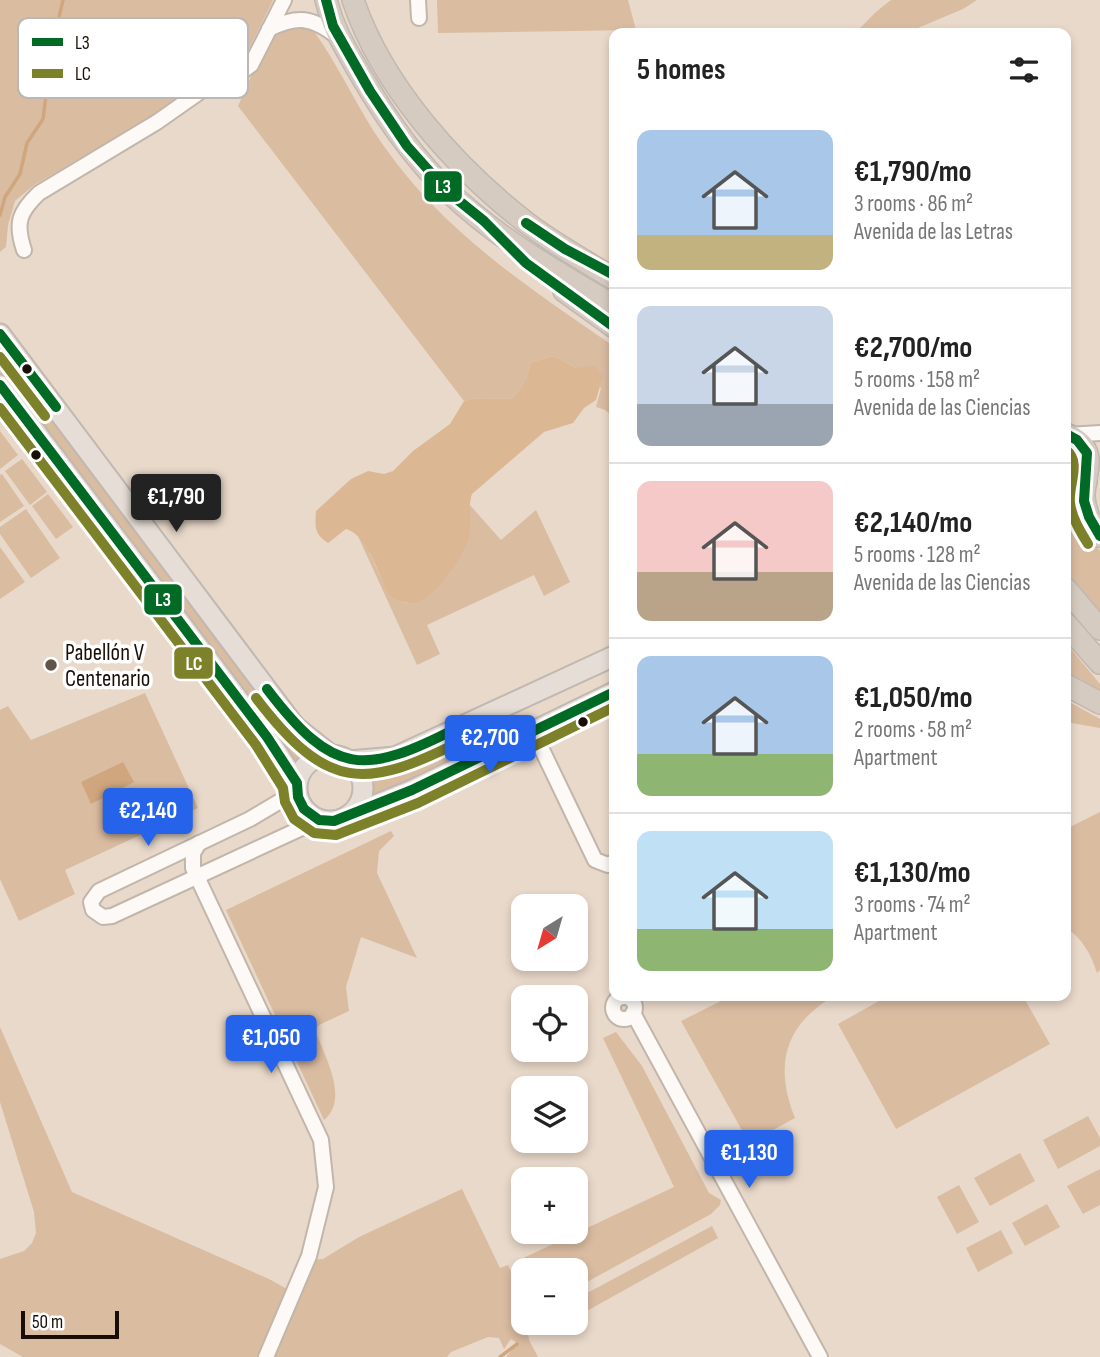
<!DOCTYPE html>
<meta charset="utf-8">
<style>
body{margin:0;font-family:"Sofia Sans Condensed",sans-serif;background:#f6f6f6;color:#222;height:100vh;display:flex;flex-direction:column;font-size:26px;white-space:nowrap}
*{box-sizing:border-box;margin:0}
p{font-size:23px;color:#767676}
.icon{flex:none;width:38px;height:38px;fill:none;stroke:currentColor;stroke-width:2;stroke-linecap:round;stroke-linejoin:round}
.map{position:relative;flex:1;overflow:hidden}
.details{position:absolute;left:609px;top:28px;width:462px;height:973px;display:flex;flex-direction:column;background:#fff;border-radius:14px;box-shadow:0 4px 10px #0003}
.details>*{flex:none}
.needle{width:46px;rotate:217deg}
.controls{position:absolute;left:511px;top:894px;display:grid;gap:14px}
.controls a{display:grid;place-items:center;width:77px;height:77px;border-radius:14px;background:#fff;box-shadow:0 4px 10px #0003;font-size:35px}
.scale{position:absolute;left:21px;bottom:18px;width:98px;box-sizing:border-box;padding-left:7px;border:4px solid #180e05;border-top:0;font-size:19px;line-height:24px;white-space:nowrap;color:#180e05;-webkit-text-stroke:5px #fff;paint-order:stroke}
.price{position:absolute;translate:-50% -60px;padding:0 16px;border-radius:7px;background:#2563eb;color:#fff;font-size:23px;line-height:46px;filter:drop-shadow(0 2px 4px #0008)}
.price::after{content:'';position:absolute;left:50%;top:42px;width:21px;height:16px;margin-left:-10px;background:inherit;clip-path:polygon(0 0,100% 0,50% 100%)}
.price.selected{background:#222;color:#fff}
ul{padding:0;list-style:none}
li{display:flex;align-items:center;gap:21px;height:175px;padding:0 28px}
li+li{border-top:2px solid #e0e0e0}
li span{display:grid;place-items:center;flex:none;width:196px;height:140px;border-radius:14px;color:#555}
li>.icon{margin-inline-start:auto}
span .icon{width:84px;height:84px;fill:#fffc;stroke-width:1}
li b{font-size:30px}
h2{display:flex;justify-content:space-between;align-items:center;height:84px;padding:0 28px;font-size:30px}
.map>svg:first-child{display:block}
</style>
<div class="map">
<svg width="1100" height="1357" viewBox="0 0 1100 1357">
<rect width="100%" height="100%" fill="#e9d9ca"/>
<!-- green -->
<g fill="#dabca1">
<polygon points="0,0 273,0 243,61 236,69 206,79 147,119 34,185 15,201 8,225 6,247 0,252"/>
<polygon points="437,0 628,0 636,30 438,33"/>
<polygon points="891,0 977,0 963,9 906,33 855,33 876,12"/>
<path d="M 285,26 L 306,26 L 313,30 C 340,67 357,108 383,145 C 444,232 526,286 612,345 L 614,417 L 605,410 L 596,407 L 601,388 L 576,368 L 554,356 L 531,362 L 526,380 L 513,398 C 496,400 480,396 464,401 L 238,106 C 251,79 261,44 285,26 Z"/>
<polygon points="0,347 308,753 294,765 0,374"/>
<polygon points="0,431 18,455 0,469"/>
<polygon points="22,459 47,492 30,505 5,471"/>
<polygon points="2,474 24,506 0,522 0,475"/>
<polygon points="48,494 73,527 56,539 32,506"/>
<polygon points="469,504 501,540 536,510 570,582 544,596 534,575 427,625 440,654 417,665 357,534 363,539 390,597 406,603 421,601 449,574 470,516"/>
<polygon points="26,509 60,558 31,578 0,534 0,527"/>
<polygon points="1066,516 1086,535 1089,534 1100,551 1100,612 1066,574"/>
<polygon points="0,547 25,582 0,599"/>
<polygon points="1066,643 1100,684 1100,696 1066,679"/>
<polygon points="145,693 198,808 65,870 75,894 19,921 0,879 0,710 8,706 31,740"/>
<polygon points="1066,700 1100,719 1100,728 1066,722"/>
<polygon points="500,715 508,734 370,798 371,778 367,768"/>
<path d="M 1100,812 L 1100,970 L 1097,973 C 1091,954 1082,938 1066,928 L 1066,829 Z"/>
<path d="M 391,831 L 394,836 L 379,851 L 377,873 L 417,958 L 361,937 L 346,987 L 349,1011 L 319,1025 L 315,1030 C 324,1055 350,1099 324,1120 L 226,910 Z"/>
<path d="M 731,996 L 834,996 C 784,1025 774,1066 795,1118 L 749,1143 L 681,1021 Z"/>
<polygon points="888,996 1023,996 1050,1044 896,1129 838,1024"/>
<polygon points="0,1027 72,1192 269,1279 296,1294 311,1260 323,1259 359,1237 462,1189 500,1268 508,1265 523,1295 523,1323 532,1323 527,1327 529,1340 538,1357 506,1357 517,1343 511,1339 504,1349 499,1338 488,1337 451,1352 447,1357 23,1357 0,1344 0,1259 24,1251 32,1243 36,1233 34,1212 0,1102"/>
<polygon points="616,1032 642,1066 709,1193 721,1200 720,1205 711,1214 576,1288 576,1270 523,1270 523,1274 517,1261 674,1187 603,1038"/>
<polygon points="1088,1116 1100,1138 1100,1146 1058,1169 1043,1140"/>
<polygon points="1020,1153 1035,1181 990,1206 974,1178"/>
<polygon points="1100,1169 1100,1205 1083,1214 1067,1186"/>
<polygon points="959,1185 979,1222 957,1234 937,1197"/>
<polygon points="1047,1204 1060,1227 1025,1246 1012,1223"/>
<polygon points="712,1226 718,1238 576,1317 576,1299"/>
<polygon points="1001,1230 1013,1253 978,1272 966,1248"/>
</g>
<!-- forest -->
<path fill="#dcb794" d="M 554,356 L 576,368 L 594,365 L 603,376 L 596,400 L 584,408 L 573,423 L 544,432 L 472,494 C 467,508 473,522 469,537 C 464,556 439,592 421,601 C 411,606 399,601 390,597 C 379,577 368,535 346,529 L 328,543 C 314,534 315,527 316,511 L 351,479 L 368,471 L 384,474 L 393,471 L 413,451 L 450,424 L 464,401 C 480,396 496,400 513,398 L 526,380 L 531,362 Z"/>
<!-- water -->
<polygon fill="#d0a67e" points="123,762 134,782 91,804 81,782"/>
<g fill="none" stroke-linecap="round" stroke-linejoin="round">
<!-- stream -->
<g stroke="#d0a67e" stroke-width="3.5">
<polyline points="0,215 5,197 20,174 27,143 43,119 52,47 63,0"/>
<polyline points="500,1357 517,1344"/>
</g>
<defs>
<g id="minor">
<polyline points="418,0 419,18"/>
<path d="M 269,29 C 298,15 312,17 338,37"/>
<path d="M 24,250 C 15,223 19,212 39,193 L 157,122 L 204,89 L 235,77 L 251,65 L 284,0"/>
<polyline points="1068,435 1100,433"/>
<polyline points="533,731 595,860 608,865 614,862"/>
<polyline points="297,791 250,819 99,891 91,902 93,910 103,917 112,916 319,820"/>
<polyline points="199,843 193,853 193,868 321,1140 326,1187 309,1256 266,1357"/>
<circle cx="624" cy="1008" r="11"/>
<polyline points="633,1013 820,1357"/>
</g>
<g id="major">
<polyline points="0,334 290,720 297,728 331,755"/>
<polyline points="0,385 267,737 297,783"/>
<circle cx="330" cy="788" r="33"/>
<polyline points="349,761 395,757 614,656"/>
<polyline points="348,816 412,790 614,692"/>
</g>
<g id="highway">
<path d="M 326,0 C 334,31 346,49 362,77 C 386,118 413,158 448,191 C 495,237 558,273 614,306"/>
<path d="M 353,0 C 382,86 454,166 524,221 C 552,243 584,260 614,279"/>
<polyline points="564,291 614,327"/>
<path d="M 1066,434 C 1100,449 1085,470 1084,495 C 1084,511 1092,524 1100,536"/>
<polyline points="1066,500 1077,494 1086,482"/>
<polyline points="1066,589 1100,629"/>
<polyline points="1066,624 1100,663"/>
<polyline points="1066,685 1100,703"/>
</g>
</defs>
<!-- minor casing -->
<use href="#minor" stroke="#c2b6aa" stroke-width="18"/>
<!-- major casing -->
<use href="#major" stroke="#c0b8b1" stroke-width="23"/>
<!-- highway casing -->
<use href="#highway" stroke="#c0b8b1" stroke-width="24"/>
<!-- minor -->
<use href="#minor" stroke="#fcf9f7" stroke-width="14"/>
<!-- major -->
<use href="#major" stroke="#e6ded6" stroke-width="19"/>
<!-- highway -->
<use href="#highway" stroke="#d6cbc0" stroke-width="21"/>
<defs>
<g id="bus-1">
<polyline points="326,0 333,26 370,91 407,146 448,192 484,221 526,263 614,327"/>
<polyline points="526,223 565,249 614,275"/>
<polyline points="0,334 56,407"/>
<polyline points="0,385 267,737 297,783 298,797 304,809 319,820 334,821 412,790 614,692"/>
<polyline points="1066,434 1077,440 1087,453 1084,501 1089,517 1100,536"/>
<path d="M 267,689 C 334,777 364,776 459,727"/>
</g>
<g id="bus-2">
<polyline points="0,357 45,416"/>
<polyline points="0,408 256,745 283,788 285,802 294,819 314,833 336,835 418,803 614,707"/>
<path d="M 1066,450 C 1082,462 1068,485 1070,503 C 1072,518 1080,531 1088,544"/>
<path d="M 256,698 C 327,791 364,791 465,739"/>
</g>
</defs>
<!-- bus-1 casing -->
<use href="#bus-1" stroke="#fff" stroke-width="16"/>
<!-- bus-2 casing -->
<use href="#bus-2" stroke="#fff" stroke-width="16"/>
<!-- bus-1 -->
<use href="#bus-1" stroke="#016a25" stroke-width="10"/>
<!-- bus-2 -->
<use href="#bus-2" stroke="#7d812a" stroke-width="10"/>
</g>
<!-- markers -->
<g fill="#180e05" stroke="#fff" stroke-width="2.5">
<circle cx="27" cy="369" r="6"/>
<circle cx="36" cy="455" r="6"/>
<circle cx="583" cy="722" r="6"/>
</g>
<circle fill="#61554a" stroke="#fff" stroke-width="2.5" cx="51" cy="665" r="7"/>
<g text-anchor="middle" stroke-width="7" stroke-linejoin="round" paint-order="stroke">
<!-- poi labels -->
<g font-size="23" fill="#180e05" stroke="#fff" text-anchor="start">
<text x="65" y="660">Pabellón V<tspan x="65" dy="26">Centenario</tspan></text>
</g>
</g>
<!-- legend -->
<rect x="18" y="18" width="230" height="80" rx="10" fill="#fff" stroke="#bab7b4" stroke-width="2"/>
<rect x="32" y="38" width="31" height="8" fill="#016a25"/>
<rect x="32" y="69" width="31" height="9" fill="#7d812a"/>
<g font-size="19" fill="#180e05">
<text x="75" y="49">L3</text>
<text x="75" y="80">LC</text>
</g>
<g stroke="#fff" stroke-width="2.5">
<rect x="423" y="170" width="40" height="33" rx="7" fill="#016a25"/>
<rect x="143" y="583" width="40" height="33" rx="7" fill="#016a25"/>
<rect x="173" y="646" width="41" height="34" rx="7" fill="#7d812a"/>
</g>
<g font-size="19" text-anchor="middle" font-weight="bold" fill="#fff">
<text x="443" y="193">L3</text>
<text x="163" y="606">L3</text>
<text x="194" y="670">LC</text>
</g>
</svg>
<div class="controls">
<a><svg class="needle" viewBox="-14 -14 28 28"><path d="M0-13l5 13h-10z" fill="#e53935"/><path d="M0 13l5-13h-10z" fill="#767676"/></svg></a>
<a><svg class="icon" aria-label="locate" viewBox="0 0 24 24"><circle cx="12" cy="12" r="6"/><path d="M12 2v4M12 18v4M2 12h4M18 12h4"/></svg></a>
<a><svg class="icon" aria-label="layers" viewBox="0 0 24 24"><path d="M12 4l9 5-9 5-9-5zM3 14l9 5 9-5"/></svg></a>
<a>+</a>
<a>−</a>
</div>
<div class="scale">50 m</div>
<b class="price selected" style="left:176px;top:534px">€1,790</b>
<b class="price" style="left:490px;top:775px">€2,700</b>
<b class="price" style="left:148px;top:848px">€2,140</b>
<b class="price" style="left:271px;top:1075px">€1,050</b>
<b class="price" style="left:749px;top:1190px">€1,130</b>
<section class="details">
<h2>5 homes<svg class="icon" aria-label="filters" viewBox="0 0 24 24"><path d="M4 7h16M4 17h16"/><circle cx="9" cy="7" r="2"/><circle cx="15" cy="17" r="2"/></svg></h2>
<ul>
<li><span style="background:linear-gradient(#a9c7e8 75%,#c2b280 0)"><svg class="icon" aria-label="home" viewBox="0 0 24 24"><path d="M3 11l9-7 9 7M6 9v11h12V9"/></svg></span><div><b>€1,790/mo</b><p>3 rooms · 86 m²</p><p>Avenida de las Letras</p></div></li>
<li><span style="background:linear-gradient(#c9d6e8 70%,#9aa5b1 0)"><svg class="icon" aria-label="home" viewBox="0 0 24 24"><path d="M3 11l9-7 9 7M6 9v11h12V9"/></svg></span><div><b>€2,700/mo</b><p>5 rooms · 158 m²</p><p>Avenida de las Ciencias</p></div></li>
<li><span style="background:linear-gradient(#f6c9c9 65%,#b9a48a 0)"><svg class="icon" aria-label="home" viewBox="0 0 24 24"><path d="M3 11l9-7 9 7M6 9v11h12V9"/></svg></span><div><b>€2,140/mo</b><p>5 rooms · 128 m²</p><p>Avenida de las Ciencias</p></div></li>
<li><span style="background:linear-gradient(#a9c7e8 70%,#8fb573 0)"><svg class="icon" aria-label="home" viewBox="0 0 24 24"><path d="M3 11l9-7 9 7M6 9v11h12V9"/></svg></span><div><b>€1,050/mo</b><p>2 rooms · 58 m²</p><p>Apartment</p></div></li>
<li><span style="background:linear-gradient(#bfe0f5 70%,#8fb573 0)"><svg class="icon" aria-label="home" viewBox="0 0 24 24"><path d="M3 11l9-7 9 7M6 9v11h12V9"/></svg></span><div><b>€1,130/mo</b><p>3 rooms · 74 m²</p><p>Apartment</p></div></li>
</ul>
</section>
</div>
